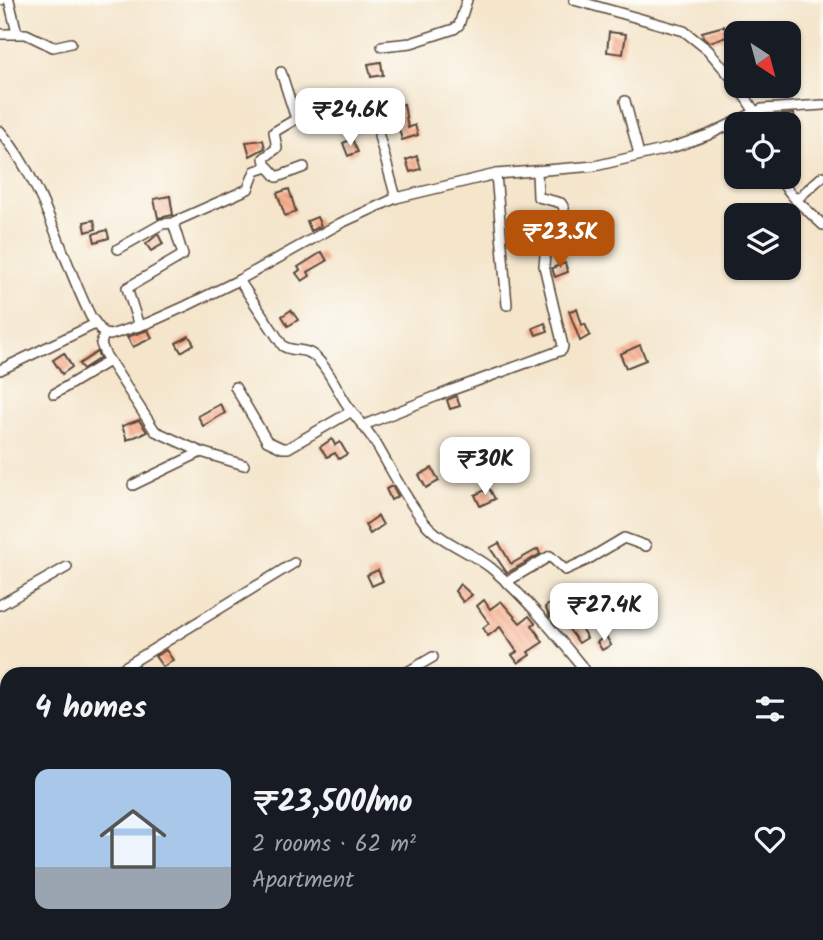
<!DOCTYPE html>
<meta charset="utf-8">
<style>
body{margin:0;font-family:Kalam,sans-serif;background:#20242c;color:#f1f3f6;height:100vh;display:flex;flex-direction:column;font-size:26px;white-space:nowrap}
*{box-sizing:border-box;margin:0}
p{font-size:23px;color:#9ea1a6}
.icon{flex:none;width:38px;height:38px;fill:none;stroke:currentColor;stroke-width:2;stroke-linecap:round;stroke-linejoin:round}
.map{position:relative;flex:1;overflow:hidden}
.side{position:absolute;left:0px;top:667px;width:824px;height:275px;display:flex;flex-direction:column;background:#171b24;border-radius:21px 21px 0 0;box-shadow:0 2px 5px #0004}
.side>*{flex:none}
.needle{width:46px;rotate:144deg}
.tools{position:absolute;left:724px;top:21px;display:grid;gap:14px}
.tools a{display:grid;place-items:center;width:77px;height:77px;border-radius:14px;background:#171b24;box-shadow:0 2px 5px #0004;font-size:35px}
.price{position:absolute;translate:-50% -60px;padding:0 16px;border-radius:14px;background:#fff;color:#222;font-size:23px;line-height:46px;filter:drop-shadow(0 2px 4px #0008)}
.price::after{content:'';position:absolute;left:50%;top:42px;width:21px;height:16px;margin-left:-10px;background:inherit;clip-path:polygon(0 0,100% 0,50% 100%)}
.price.current{background:#b45309;color:#fff}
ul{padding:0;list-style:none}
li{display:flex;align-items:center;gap:21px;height:175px;padding:0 35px}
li+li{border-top:2px solid #363941}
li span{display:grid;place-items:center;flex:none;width:196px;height:140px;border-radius:14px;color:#555}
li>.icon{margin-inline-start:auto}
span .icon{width:84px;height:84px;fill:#fffc;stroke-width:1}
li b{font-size:30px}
h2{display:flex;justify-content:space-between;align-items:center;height:84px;padding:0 35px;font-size:30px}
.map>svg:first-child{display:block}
</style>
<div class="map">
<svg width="823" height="940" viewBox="0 0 823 940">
<defs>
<pattern id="building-back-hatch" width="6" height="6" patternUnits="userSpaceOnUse" patternTransform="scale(1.75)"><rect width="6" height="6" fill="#f9ab89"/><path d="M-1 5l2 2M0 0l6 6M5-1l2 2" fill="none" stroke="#d69376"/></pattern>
</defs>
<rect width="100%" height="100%" fill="#fdfcf7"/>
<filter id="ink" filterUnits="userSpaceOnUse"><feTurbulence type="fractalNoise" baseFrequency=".0143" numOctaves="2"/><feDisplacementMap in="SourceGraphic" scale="14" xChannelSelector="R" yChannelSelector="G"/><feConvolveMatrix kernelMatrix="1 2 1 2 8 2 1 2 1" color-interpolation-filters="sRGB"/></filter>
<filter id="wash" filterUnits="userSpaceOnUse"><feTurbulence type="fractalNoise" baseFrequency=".00686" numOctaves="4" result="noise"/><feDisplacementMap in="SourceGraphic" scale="28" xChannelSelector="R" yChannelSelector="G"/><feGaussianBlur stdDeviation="1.57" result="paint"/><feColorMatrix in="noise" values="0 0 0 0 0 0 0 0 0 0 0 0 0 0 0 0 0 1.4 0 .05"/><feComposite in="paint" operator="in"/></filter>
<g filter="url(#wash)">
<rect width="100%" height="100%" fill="#f4e5cb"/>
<g id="blocks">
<!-- building -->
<g fill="url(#building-back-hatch)">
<polygon points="724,26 727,37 709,42 703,37 702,32"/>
<polygon points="609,32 626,34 623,54 607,52"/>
<polygon points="381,62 383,75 371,77 368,64"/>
<polygon points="389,96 391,106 404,104 408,128 415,125 418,135 402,140 397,121 356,130 353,118 374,111 372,99"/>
<polygon points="307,101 312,115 303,118 299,105"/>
<polygon points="794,114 796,124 784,124 782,115"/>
<polygon points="352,139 358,152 348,156 343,143"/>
<polygon points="263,140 265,148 250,156 246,142"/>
<polygon points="417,156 421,169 410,172 406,160"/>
<polygon points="289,189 296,212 285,216 277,193"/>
<polygon points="170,196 173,215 158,218 154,199"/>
<polygon points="317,217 321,226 311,231 307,221"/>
<polygon points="94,220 96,229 86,232 84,222"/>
<polygon points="549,223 550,236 539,239 538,224"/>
<polygon points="107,230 109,238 95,242 93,234"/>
<polygon points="158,234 163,244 151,251 146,244"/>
<polygon points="322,252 327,261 308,272 310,276 302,281 296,273 300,270 298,267"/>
<polygon points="565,263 568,272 555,277 552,268"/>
<polygon points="577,309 582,325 585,324 590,335 580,341 569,311"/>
<polygon points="291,310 298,320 288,326 282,316"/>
<polygon points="545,323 548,331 536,335 533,328"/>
<polygon points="148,330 152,338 133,347 127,337"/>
<polygon points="189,336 194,344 181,352 176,343"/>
<polygon points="640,345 646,360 626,368 620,354"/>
<polygon points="97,352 100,358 83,369 79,364"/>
<polygon points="64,353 72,367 62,374 53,360"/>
<polygon points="456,396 460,406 450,409 447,400"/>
<polygon points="220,404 225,413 203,426 198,416"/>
<polygon points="139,420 147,432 127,440 122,426"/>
<polygon points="332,439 335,445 340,442 347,454 339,459 335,453 327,457 320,447"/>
<polygon points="432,468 439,481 426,488 419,475"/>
<polygon points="392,486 398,496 391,500 386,489"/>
<polygon points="489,488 495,499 480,506 475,495"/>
<polygon points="378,516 383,525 370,534 365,525"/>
<polygon points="499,543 511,564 538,549 540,554 507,573 490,548"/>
<polygon points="378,570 383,581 372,586 367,575"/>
<polygon points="460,584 472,595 463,602 455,591"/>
<polygon points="558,599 569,617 575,613 580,621 578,623 587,638 579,643 557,613 550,617 545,607"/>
<polygon points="484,600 490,609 501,601 520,623 529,616 535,623 532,625 543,642 528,652 530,655 518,663 512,655 517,652 500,627 488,636 483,628 489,623 477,606"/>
<polygon points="606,636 611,645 602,650 597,642"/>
<polygon points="166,650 173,660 163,667 155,656"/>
</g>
</g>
</g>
<g filter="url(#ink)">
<use href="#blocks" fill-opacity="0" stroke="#574638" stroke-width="2"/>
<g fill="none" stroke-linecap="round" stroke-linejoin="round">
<defs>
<polyline id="lane" points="429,940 438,934"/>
<g id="street">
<polyline points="0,0 1,0"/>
<polyline points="9,0 17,33"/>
<polyline points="574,0 684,31 708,50 737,84"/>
<polyline points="0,34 26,34 53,47 71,43"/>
<polyline points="382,46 411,43 454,29 459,25 467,0"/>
<polyline points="738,86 755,112"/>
<polyline points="625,101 639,154"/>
<path d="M 0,131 C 45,184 60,255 91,317 L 104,334 L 110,335 L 148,323 L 186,306 L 239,280 L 341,223 L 396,198 L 496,174 L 595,166 L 671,148 L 708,135 L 762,109 L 823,105"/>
<polyline points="379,136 396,198"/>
<polyline points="266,167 264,158 277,148 274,132 296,119 281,72"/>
<polyline points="496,174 507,305"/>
<polyline points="777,177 796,200 823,225"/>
<polyline points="796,200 823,176"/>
<polyline points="118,249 162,224 174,223"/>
<path d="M 239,280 L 283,346 C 292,352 305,348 313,355 C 327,366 336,388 346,403 C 355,417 366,428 375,442 C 391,469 405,498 425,523 C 442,543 470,551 491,568 C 528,599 557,636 588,674"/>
<polyline points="139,326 127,288 183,255 174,226 176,221 248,189 255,171 268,167 277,177 304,167"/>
<polyline points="104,334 101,344 105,354 155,431 201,452 244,465"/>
<polyline points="0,370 95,324"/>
<polyline points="235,387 267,441 282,448 288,448 352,411"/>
<polyline points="54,394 109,361"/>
<polyline points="364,425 452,390 562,350 563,346 544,266 546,245 563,239 564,208 561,203 538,197 537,171"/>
<polyline points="133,485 201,452"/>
<polyline points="506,582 550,556 565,570 587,560 624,538 646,546"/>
<polyline points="0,605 67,567"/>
<polyline points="113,674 294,563"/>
<polyline points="404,674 433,657"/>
<polyline points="0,737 7,733"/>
<polyline points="0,911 7,908"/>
<polyline points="200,940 208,934"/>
</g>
</defs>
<!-- lane casing -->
<use href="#lane" stroke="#574638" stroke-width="8"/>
<!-- street casing -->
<use href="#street" stroke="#574638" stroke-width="12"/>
<!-- lane -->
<use href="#lane" stroke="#fff" stroke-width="4.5"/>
<!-- street -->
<use href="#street" stroke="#fff" stroke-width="9"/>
</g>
</g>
</svg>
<div class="tools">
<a><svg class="needle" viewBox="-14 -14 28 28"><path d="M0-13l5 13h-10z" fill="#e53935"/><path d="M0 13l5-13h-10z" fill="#9ea1a6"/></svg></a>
<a><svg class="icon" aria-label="locate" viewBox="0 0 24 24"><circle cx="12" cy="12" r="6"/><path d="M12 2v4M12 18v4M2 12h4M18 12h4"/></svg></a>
<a><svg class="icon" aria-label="layers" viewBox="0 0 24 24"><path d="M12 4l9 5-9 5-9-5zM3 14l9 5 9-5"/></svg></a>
</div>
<b class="price" style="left:350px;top:148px">₹24.6K</b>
<b class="price current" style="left:560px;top:270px">₹23.5K</b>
<b class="price" style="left:485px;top:497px">₹30K</b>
<b class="price" style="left:604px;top:643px">₹27.4K</b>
<section class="side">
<h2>4 homes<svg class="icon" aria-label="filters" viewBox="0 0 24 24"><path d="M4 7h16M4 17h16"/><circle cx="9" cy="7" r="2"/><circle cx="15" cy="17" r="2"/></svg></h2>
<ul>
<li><span style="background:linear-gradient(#a9c7e8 70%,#9aa5b1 0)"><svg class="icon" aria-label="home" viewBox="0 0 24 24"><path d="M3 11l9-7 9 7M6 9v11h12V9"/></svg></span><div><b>₹23,500/mo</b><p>2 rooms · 62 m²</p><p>Apartment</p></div><svg class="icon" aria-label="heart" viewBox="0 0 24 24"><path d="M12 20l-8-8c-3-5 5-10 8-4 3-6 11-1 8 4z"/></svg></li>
</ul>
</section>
</div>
